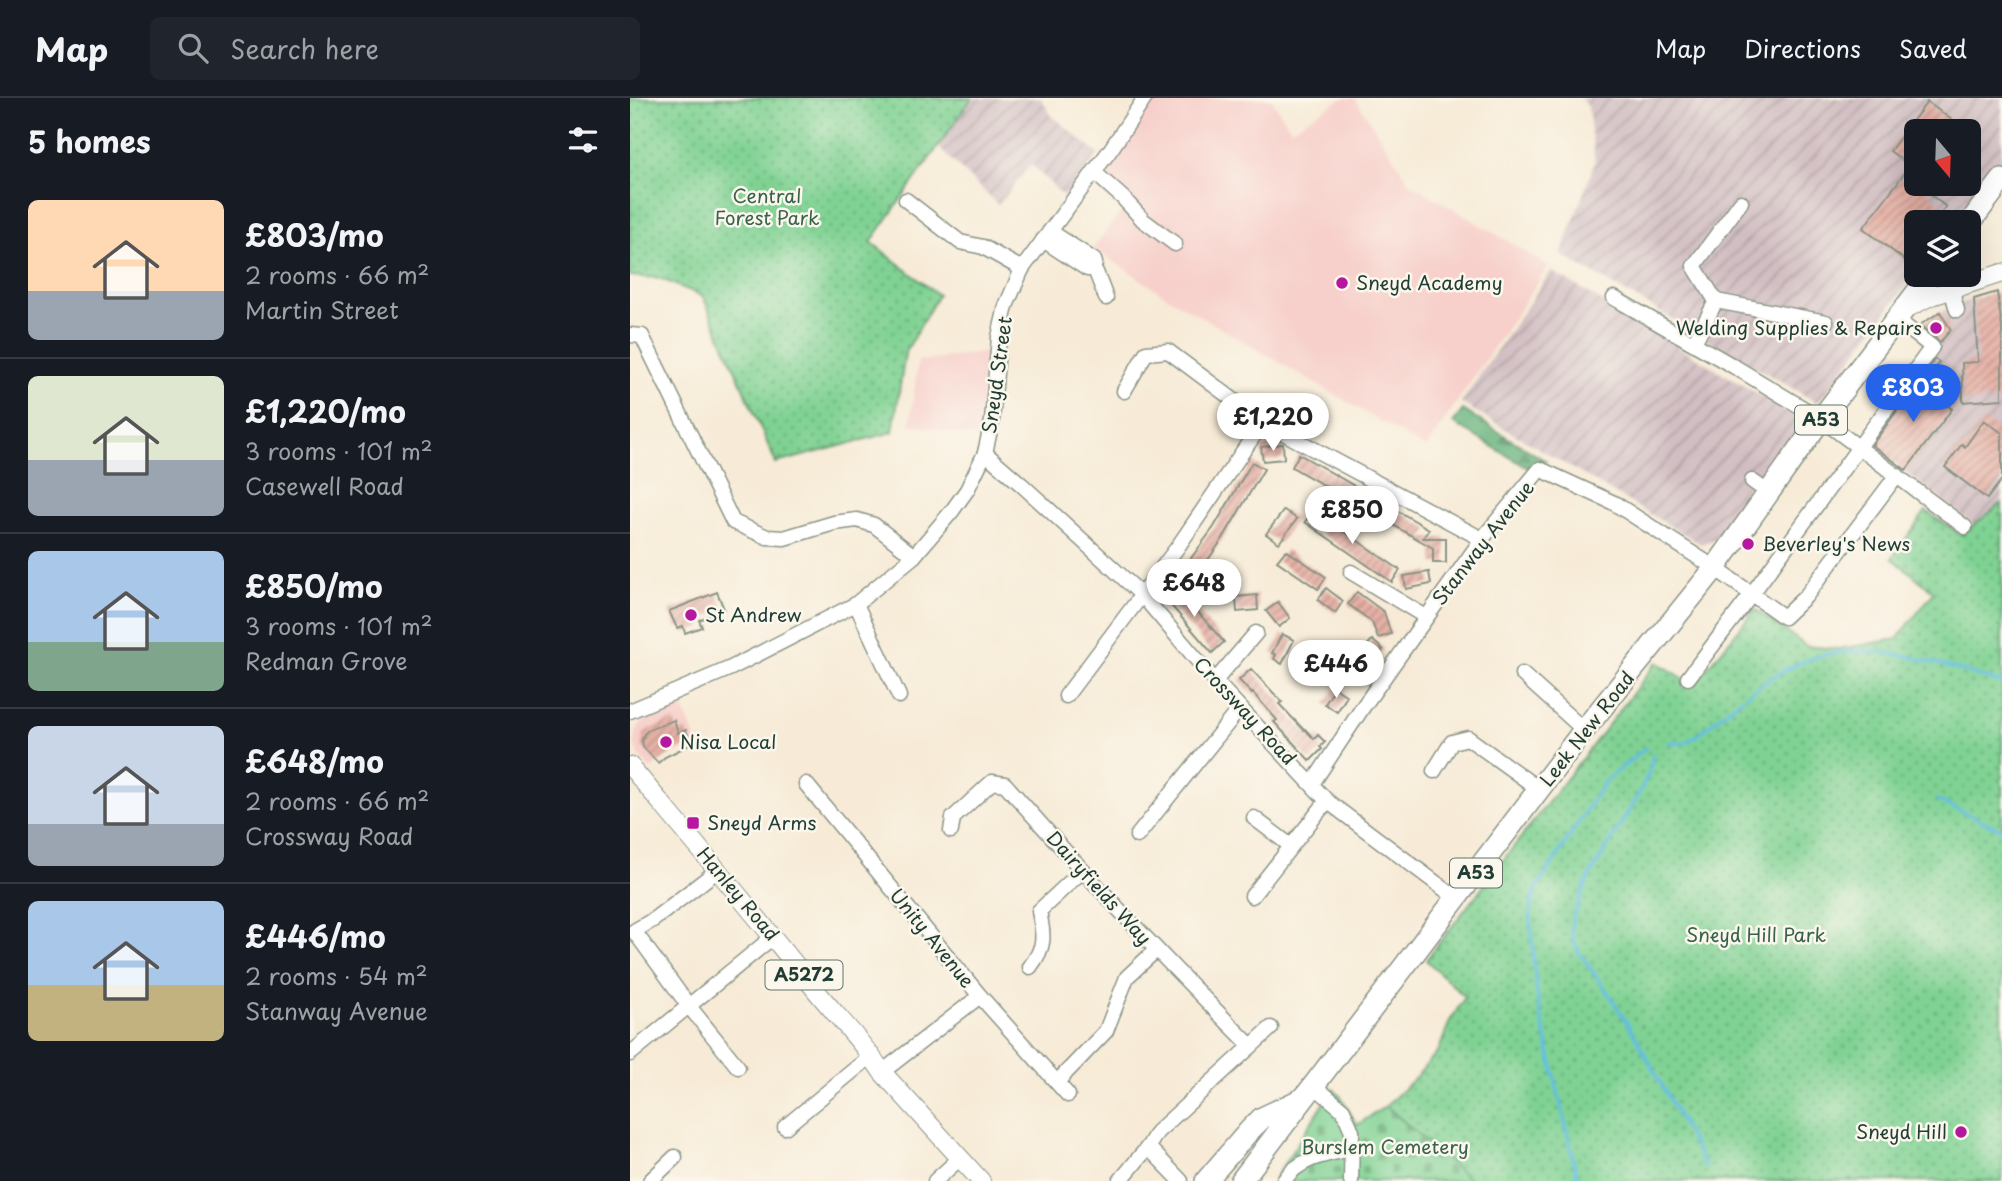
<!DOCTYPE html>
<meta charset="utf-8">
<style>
body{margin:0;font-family:"Playpen Sans",sans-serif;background:#20242c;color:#f1f3f6;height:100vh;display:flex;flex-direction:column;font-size:26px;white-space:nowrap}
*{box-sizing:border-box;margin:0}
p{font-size:23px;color:#9ea1a6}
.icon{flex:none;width:38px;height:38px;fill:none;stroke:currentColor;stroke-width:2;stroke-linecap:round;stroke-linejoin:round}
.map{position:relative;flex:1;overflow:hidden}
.side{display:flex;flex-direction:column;background:#171b24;width:630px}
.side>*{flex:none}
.needle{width:46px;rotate:161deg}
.controls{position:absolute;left:1274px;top:21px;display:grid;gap:14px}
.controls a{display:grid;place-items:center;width:77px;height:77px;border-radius:10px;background:#171b24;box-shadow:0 7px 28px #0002;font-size:35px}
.price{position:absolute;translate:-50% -60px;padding:0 16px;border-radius:24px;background:#fff;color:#222;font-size:23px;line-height:46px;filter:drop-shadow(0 2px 4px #0008)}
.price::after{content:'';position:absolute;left:50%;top:42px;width:21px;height:16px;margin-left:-10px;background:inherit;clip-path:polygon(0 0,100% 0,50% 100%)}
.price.on{background:#2563eb;color:#fff}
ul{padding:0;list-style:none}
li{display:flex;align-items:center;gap:21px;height:175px;padding:0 28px}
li+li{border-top:2px solid #363941}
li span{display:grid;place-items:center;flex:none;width:196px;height:140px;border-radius:10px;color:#555}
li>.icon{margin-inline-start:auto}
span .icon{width:84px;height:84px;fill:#fffc;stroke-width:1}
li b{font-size:30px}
h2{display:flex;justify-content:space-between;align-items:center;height:84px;padding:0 28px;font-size:30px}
header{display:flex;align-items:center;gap:42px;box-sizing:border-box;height:98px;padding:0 35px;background:#171b24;border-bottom:2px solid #363941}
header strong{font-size:33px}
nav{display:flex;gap:38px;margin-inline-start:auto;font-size:24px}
.search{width:490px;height:63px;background:#20242c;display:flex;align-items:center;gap:18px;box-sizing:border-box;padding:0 24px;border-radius:10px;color:#9ea1a6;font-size:26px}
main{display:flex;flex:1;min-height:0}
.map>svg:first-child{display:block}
</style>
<header>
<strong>Map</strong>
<div class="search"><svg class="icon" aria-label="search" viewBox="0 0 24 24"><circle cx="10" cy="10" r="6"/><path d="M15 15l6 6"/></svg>Search here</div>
<nav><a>Map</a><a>Directions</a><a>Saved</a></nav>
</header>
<main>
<section class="side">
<h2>5 homes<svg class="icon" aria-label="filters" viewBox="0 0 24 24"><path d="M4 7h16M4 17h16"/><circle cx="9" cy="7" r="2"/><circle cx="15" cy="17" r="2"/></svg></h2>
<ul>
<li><span style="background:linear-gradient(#ffd9b3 65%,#9aa5b1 0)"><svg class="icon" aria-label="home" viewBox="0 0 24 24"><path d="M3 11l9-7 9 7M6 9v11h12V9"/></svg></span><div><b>£803/mo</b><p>2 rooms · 66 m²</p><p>Martin Street</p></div></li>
<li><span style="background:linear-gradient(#dfe7d0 60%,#9aa5b1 0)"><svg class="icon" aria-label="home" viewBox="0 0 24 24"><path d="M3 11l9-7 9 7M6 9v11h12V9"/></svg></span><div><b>£1,220/mo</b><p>3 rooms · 101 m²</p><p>Casewell Road</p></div></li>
<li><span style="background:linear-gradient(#a9c7e8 65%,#7fa58c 0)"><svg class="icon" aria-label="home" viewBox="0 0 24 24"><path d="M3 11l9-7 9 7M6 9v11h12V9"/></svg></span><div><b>£850/mo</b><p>3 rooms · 101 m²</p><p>Redman Grove</p></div></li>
<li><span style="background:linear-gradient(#c9d6e8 70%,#9aa5b1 0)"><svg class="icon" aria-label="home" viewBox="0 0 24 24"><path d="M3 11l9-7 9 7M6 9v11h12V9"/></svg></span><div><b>£648/mo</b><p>2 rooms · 66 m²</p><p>Crossway Road</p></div></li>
<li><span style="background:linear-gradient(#a9c7e8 60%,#c2b280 0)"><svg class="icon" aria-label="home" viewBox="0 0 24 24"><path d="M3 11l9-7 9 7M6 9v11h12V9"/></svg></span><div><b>£446/mo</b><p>2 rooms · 54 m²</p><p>Stanway Avenue</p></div></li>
</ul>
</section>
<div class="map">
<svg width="1372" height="1083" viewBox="0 0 1372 1083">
<defs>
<pattern id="industrial-furrows" width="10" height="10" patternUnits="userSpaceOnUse" patternTransform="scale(1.75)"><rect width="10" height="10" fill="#d2bec2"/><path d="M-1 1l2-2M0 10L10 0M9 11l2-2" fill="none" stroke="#aa9c9e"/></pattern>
<pattern id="forest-firs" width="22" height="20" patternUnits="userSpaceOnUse" patternTransform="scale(1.75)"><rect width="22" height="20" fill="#67b47d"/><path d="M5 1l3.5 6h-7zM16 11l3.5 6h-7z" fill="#549467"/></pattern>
<pattern id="cemetery-stones" width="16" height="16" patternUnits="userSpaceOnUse" patternTransform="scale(1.75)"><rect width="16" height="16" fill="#7fd293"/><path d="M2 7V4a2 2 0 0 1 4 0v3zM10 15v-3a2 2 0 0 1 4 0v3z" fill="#67ac79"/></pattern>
<pattern id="park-dots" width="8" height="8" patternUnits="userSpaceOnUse" patternTransform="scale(1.75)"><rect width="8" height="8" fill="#7fd293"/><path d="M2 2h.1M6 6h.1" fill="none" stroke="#67ac79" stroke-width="1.8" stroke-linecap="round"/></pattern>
<pattern id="building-hatch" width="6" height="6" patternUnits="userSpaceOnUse" patternTransform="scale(1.75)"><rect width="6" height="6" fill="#e6b0a5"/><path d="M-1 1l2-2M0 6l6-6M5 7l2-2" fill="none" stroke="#ba9087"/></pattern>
</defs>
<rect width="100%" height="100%" fill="#fbf7ec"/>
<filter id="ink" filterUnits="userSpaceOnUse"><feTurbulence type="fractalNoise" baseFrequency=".0143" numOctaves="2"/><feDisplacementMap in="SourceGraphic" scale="14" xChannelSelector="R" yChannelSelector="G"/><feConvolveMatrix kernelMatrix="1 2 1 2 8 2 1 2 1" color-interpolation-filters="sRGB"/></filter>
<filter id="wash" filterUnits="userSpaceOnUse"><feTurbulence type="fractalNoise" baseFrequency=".00686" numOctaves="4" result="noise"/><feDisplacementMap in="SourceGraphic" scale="28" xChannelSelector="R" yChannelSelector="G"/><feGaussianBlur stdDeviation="1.57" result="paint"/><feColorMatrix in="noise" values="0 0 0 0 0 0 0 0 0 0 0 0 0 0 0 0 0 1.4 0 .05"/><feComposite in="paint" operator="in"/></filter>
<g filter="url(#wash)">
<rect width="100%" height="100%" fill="#f7ebd7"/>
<!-- built -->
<g fill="#f7d0cb">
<polygon points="527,0 641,0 661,31 713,0 725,0 780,85 919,168 796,350 542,202 463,150 492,112 468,92 479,76 477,72 478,66"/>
<polygon points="356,254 348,340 280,326 288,263"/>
<polygon points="51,605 67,644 35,659 21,671 10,660 4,645 7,630 17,620"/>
</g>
<!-- industrial -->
<g fill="url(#industrial-furrows)" fill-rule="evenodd">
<polygon points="342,0 411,0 421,17 468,56 435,100 401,66 368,107 308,49"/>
<path d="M 950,0 L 1372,0 L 1372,62 L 1324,124 L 1286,124 L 1286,174 L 1188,305 L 931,157 L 965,64 L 958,9 ZM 1286,33 L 1339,33 L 1339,86 L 1286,86 Z"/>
<polygon points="921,173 1173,323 1134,378 1122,383 1115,391 1113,406 1088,439 1071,446 831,305"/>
<polygon points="1367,194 1372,225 1372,405 1344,427 1238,345 1301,258 1283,229 1290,227 1310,214 1344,201"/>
</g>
<!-- forest -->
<polygon fill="url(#forest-firs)" stroke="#437858" stroke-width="2" points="833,312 916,363 900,371 823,325"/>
<!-- cemetery -->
<polygon fill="url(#cemetery-stones)" stroke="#4f8864" stroke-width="2" points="703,991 711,999 727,1027 756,1008 843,1083 643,1083"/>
<!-- park -->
<g fill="url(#park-dots)" stroke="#4f8864" stroke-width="2">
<polygon points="0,0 342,0 241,144 308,197 275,255 263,334 146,365 73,198 29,180 0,178"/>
<polygon points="1372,405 1372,1083 841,1083 756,1008 788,977 809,952 820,923 835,899 796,862 1027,564 1064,587 1125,511 1176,548 1208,551 1267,541 1304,494 1262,460 1296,413 1331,437"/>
</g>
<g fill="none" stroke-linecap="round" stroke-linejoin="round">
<!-- stream -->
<g stroke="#63bee1" stroke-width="3.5">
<path d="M 1040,644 C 1048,646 1052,646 1060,642 C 1070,637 1080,626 1089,619 C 1120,593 1155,566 1194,557 C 1256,544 1313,568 1372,585"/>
<polyline points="1023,657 1020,673 1006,701 957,783 942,822 942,838 948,853 980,898 1007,941 1075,1068"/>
<polyline points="1307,702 1372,732"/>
<polyline points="948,1083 909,909 904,870 900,812 906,791 975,683 1016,650"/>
</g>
</g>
<g id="blocks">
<!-- building -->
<g fill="url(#building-hatch)">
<polygon points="1297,4 1337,33 1286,33 1286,86 1303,86 1297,94 1316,109 1304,124 1286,124 1286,171 1233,130 1280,68 1260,53"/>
<polygon points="1367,194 1372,229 1372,301 1333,304 1332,265 1348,264 1344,201"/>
<polygon points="1310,214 1321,232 1310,244 1290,227"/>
<polygon points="1305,261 1309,264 1293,287 1322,311 1276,372 1242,347"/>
<polygon points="1354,322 1372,335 1372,381 1357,401 1315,369 1332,346 1335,349"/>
<polygon points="653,346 654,361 633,363 631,349"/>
<polygon points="669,356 799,431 793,440 816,440 816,465 803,465 803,450 662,369"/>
<polygon points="622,364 634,371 592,442 565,480 553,471 584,429"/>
<polygon points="654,412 667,421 649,445 636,436"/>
<polygon points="683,412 770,472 762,484 675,424"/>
<polygon points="656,452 696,479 688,491 647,463"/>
<polygon points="799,474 801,486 776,491 774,478"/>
<polygon points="545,488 594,544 582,555 533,498"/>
<polygon points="696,490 713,503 705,515 688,502"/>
<polygon points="87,494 94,511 69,522 72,529 55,535 53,528 47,530 39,513"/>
<polygon points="727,494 754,514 761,536 748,540 742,524 718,506"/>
<polygon points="627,497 628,512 607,514 606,499"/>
<polygon points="648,504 660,520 649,529 636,513"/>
<polygon points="652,536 664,542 652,566 644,561 646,557 642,555"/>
<polygon points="742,542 753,551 739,567 728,558"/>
<polygon points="621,571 652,604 649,606 674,632 675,631 684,641 688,637 695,644 690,649 692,651 680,663 644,624 647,622 623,595 622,596 609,582"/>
<polygon points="705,590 717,598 707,614 695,606"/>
<polygon points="44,622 48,635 56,632 61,646 35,659 28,665 13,649 12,642 14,636 18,632"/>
</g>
</g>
</g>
<g filter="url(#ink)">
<use href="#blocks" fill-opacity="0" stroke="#8b9486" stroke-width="2"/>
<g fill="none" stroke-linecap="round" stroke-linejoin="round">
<defs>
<g id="minor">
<polyline points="464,74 493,100 513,122 545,146"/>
<polyline points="276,102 330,144 353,149 392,171"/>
<polyline points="413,142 457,171 462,171 465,165 464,162 420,133"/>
<polyline points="462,171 466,174 476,200"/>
<polyline points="1321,191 1327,212"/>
<polyline points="984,200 1105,269 1191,321 1335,429"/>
<polyline points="1086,203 1064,168 1111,104"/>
<polyline points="0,237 12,238 103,424 137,439 154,440 204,425 227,422 244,427 284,458"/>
<polyline points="1064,245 1086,203 1196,224"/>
<polyline points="494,293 516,255 538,253 633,324 852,441"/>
<polyline points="355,355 392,387 512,497 585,583 697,703 826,800"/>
<polyline points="1122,383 1139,395"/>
<polyline points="721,474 796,519"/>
<polyline points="226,506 269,598"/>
<polyline points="892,576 954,632"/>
<polyline points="1058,580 1121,497 1302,249 1266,221"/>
<polyline points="585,583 626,535"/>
<polyline points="436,598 547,450 633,324"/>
<polyline points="0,613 101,570 226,506 284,458 322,413 337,392 355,355 362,323 369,239 376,208 392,171 481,51 515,0"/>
<polyline points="804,673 822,644 838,640 910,692"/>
<polyline points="176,686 350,898 438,997"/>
<polyline points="682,686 733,609 852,441 910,371 984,405 1085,470 1154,519 1176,498 1267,377"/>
<polyline points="624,720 661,748"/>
<path d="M 321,733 L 323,720 L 362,684 L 375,686 C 454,776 536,863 621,948"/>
<polyline points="507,738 610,610"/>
<polyline points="88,772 23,822 4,833 58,907 108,969"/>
<polyline points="622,798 697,703"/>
<path d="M 400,869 C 416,848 414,838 409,813 L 452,773"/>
<polyline points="0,956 144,838"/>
<polyline points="252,974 350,898"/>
<polyline points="427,984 476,933 497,879 526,852"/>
<polyline points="683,987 713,1012 722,1033 721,1083"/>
<polyline points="155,1029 242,957"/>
<polyline points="518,1049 551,1083"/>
<polyline points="20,1083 45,1059"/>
<polyline points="305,1083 329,1061"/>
<polyline points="490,1083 518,1049 527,1034 641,930"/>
<path d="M 654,1083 C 668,1060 697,1056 722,1051"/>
</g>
<g id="major">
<polyline points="1274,212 1299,199 1372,175"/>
<path d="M 0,668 C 63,743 127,818 188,895 C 209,921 234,945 252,974 L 351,1083"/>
</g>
<g id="highway">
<polyline points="1339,126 1372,82"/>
<polyline points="576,1083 619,1033 632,1020 670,1002"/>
<polyline points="611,1083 954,632 1085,470 1191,321 1300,177"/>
</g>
</defs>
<!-- minor casing -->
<use href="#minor" stroke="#8b9486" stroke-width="17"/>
<!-- major casing -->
<use href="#major" stroke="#8b9486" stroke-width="20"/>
<!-- highway casing -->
<use href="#highway" stroke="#8b9486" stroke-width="24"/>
<!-- minor -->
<use href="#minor" stroke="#fff" stroke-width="14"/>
<!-- major -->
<use href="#major" stroke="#fff" stroke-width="18"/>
<!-- highway -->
<use href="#highway" stroke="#fff" stroke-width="21"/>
</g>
</g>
<!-- markers -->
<g fill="#b5179e" stroke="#fbf7ec" stroke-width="2.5">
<circle cx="712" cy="185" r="7"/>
<circle cx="1306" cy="230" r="7"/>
<circle cx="1118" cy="446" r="7"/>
<circle cx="61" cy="517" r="7"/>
<circle cx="36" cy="644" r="7"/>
<rect x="56" y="718" width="14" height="14" rx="3.5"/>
<circle cx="1331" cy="1034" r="7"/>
</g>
<g text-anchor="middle" stroke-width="5" stroke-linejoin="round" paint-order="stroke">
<!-- shield labels -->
<g fill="#fbf7ec" stroke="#61756b" stroke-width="2">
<rect x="1165" y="307.5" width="52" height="29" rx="5"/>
<rect x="820" y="760.5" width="52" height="29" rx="5"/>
<rect x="135.5" y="862.5" width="77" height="29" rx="5"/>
</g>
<g font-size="18" font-weight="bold" fill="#1f3d34">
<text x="1191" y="328">A53</text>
<text x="846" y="781">A53</text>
<text x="174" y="883">A5272</text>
</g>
<!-- park labels -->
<g font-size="19" fill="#37624c" stroke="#fbf7ec">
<text x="137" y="105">Central<tspan x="137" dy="22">Forest Park</tspan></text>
<text x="1126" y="844">Sneyd Hill Park</text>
<text x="755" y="1056">Burslem Cemetery</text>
</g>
<!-- poi labels -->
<g font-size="19" fill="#1f3d34" stroke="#fbf7ec" text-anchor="start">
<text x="726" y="192">Sneyd Academy</text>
<text x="1292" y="237" text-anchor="end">Welding Supplies &amp; Repairs</text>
<text x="1132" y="453">Beverley's News</text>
<text x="75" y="524">St Andrew</text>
<text x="50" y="651">Nisa Local</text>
<text x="77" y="732">Sneyd Arms</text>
<text x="1317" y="1041" text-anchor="end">Sneyd Hill</text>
</g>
<!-- street labels -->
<g font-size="19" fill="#1f3d34" stroke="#fbf7ec">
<text transform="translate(367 277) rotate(-82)" y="7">Sneyd Street</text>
<text transform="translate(853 445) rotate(-52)" y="7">Stanway Avenue</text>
<text transform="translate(615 613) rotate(47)" y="7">Crossway Road</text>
<text transform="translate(957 631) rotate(-52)" y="7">Leek New Road</text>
<text transform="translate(469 790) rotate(48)" y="7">Dairyfields Way</text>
<text transform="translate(108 796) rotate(50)" y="7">Hanley Road</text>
<text transform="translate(302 840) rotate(51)" y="7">Unity Avenue</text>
</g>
</g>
</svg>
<div class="controls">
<a><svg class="needle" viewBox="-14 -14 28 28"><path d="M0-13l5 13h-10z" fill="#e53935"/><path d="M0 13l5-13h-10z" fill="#9ea1a6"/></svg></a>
<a><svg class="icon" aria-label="layers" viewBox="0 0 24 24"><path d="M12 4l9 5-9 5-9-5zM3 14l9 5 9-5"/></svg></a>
</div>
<b class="price on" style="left:1283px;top:326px">£803</b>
<b class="price" style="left:643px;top:355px">£1,220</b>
<b class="price" style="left:722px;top:448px">£850</b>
<b class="price" style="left:564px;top:521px">£648</b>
<b class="price" style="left:706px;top:602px">£446</b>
</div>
</main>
